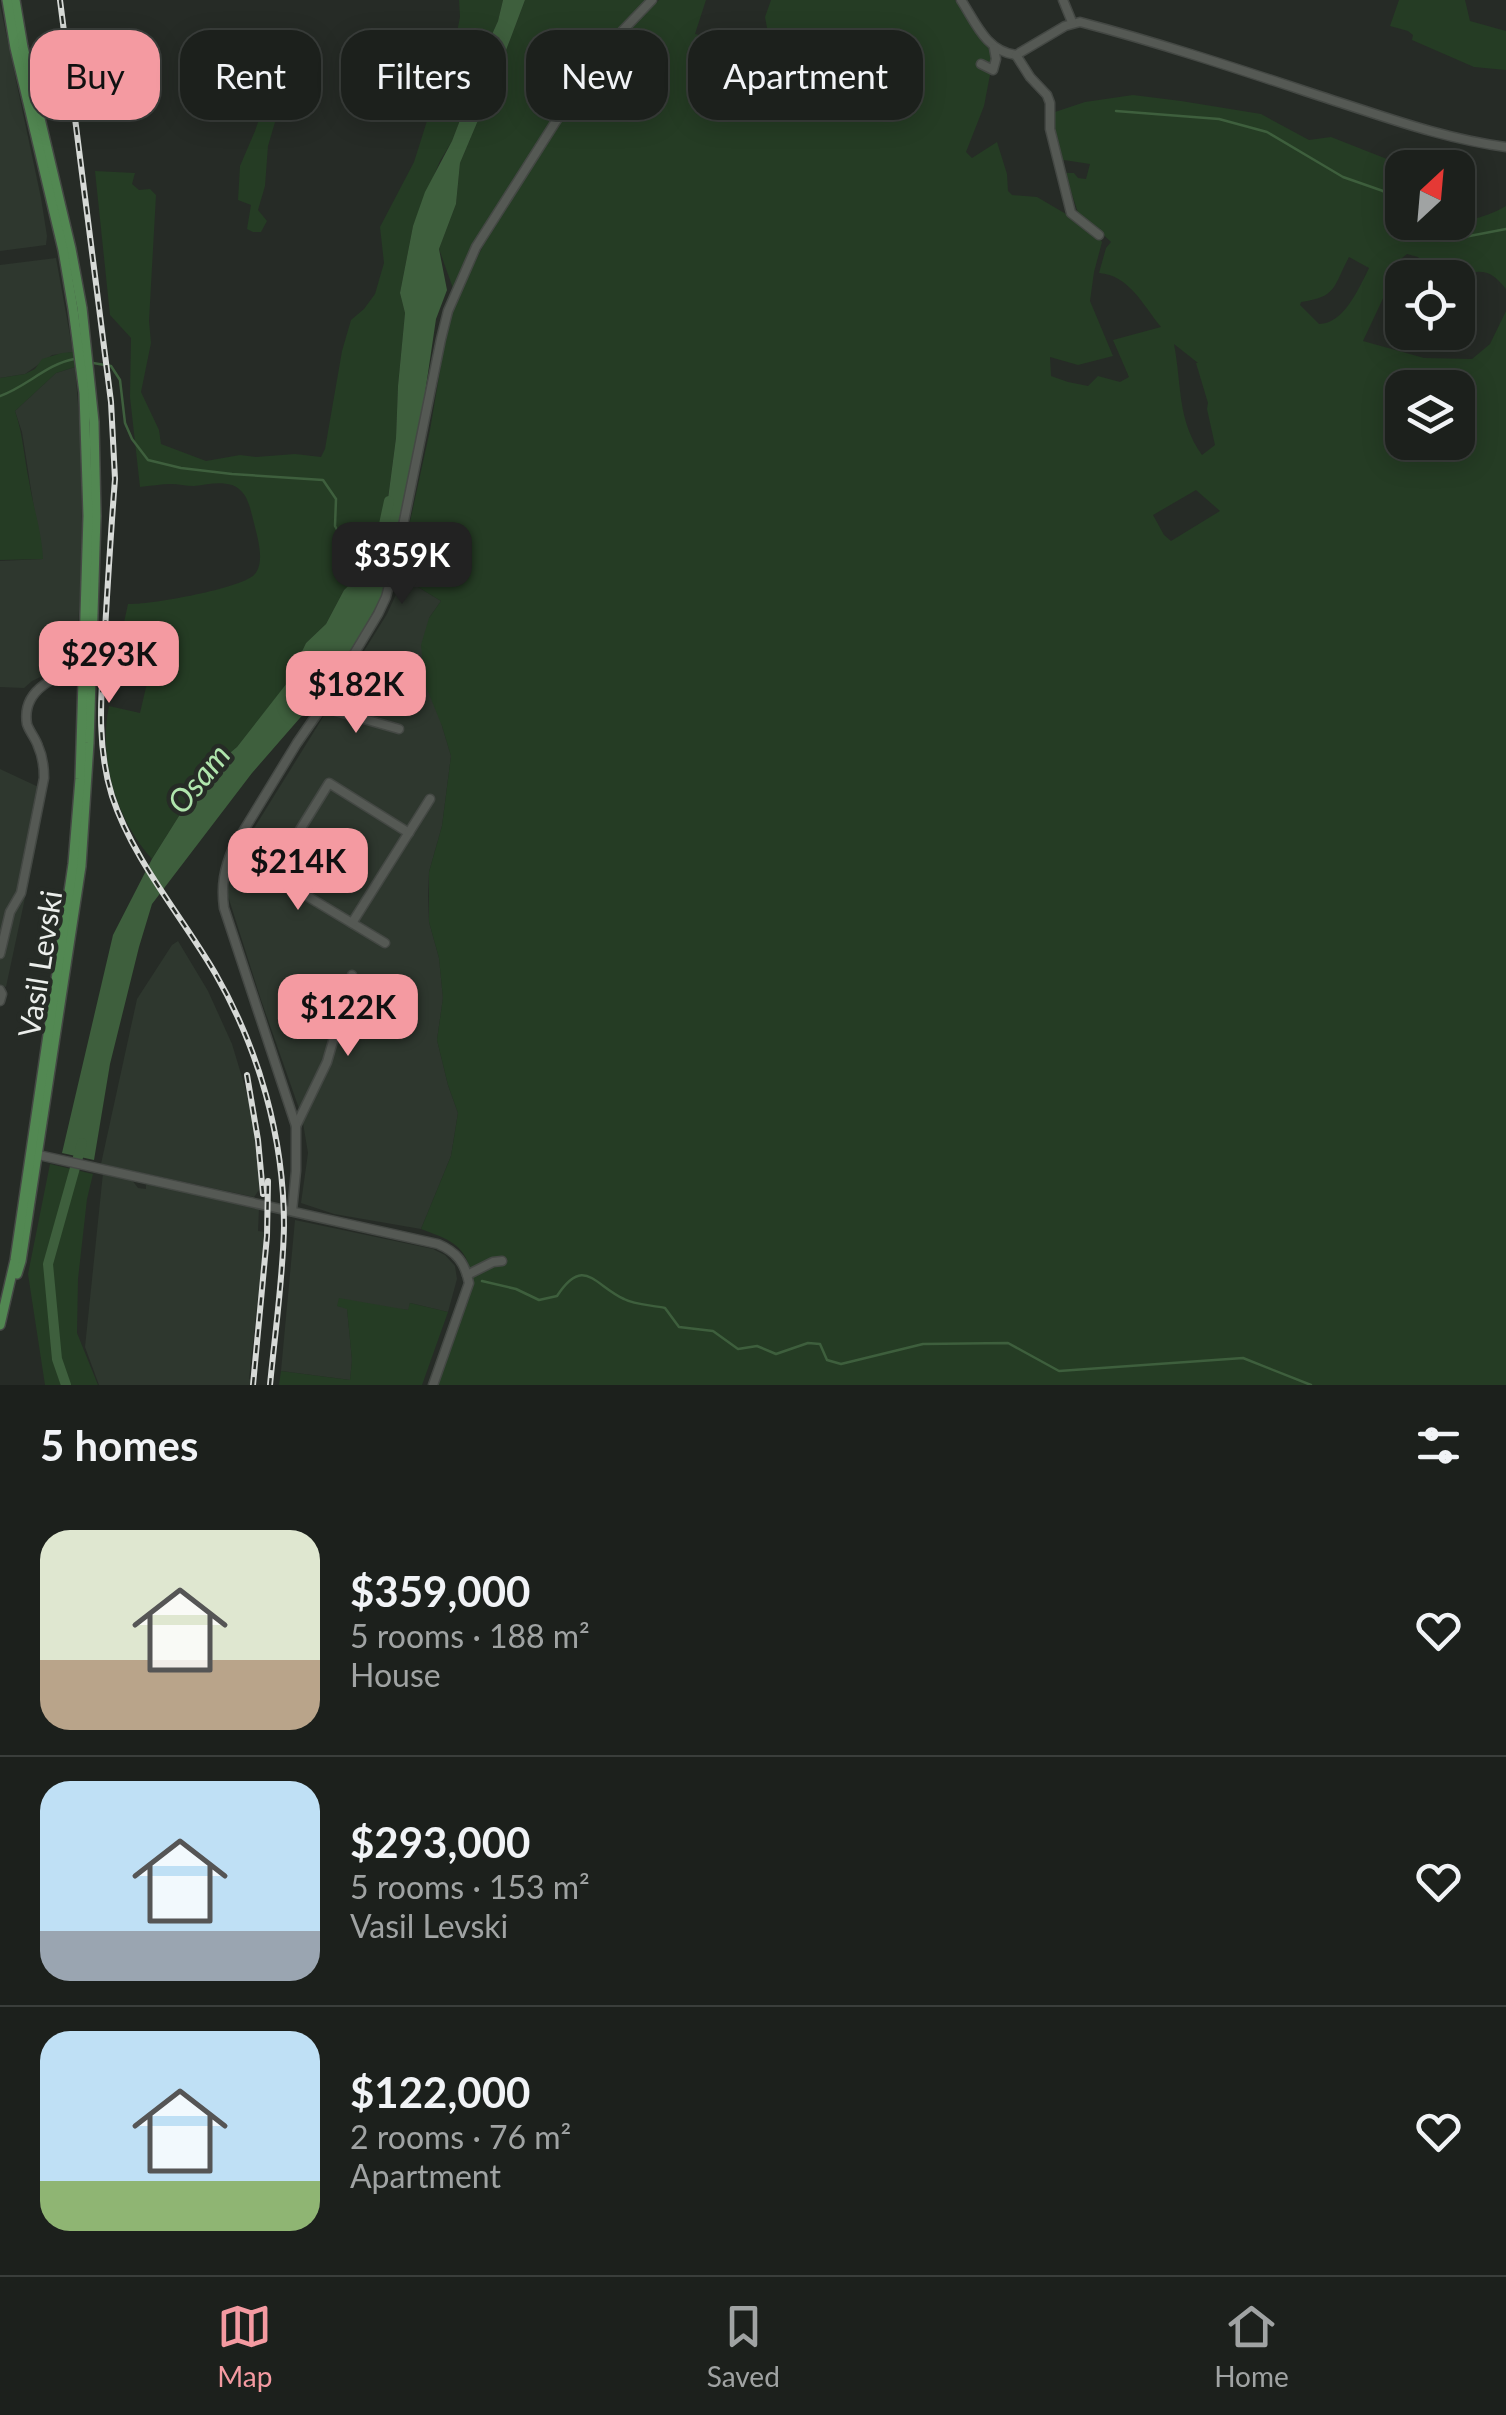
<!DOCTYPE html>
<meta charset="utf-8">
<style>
body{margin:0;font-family:Lato,sans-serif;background:#252825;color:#f1f3f6;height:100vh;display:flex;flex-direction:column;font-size:38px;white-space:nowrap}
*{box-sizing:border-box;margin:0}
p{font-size:32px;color:#a0a3a3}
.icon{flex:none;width:55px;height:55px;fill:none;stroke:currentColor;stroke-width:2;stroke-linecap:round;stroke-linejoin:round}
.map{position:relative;height:1385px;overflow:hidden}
.side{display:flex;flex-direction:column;background:#1c201c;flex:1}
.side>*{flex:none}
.banner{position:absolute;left:30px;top:30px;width:1000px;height:90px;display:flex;gap:20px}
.needle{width:65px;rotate:26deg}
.buttons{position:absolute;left:1385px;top:150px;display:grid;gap:20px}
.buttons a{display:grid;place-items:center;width:90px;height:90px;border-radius:20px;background:#1c201c;box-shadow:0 5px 25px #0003,0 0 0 2px #3a3e3b;font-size:50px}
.price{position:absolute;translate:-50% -85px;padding:0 22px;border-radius:20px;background:#f49aa1;color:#111;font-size:32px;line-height:65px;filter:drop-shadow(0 2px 5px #0008)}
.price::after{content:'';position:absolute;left:50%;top:60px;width:30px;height:22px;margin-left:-15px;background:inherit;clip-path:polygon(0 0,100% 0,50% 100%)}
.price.selected{background:#222;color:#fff}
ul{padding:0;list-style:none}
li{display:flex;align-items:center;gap:30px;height:250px;padding:0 40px}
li+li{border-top:2px solid #3a3e3b}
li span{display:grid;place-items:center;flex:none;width:280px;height:200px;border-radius:30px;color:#555}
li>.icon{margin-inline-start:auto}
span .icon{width:120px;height:120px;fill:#fffc;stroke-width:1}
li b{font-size:42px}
h2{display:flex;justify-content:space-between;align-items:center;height:120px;padding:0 40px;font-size:42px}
.pill{padding:0 35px;border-radius:30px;background:#1c201c;box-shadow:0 5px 25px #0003,0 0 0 2px #3a3e3b;font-size:35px;line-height:90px}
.pill.selected{background:#f49aa1;color:#111}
.tab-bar{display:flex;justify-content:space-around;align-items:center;height:140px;border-top:2px solid #3a3e3b;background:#1c201c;font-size:28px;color:#a0a3a3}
.tab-bar a{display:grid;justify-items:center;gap:5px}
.tab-bar .selected{color:#f49aa1}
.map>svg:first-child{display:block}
</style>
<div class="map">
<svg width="1506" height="1385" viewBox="0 0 1506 1385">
<rect width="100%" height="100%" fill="#262b26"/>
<!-- built -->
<g fill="#2e372e">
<polygon points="0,5 41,198 47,236 46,245 0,251"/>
<polygon points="56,258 73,352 52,355 25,374 0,378 0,265"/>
<polygon points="75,367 80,429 82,521 81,578 76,660 32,681 24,688 0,687 0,561 42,559 22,432 15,411 56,373"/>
<polygon points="402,581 410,582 441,601 429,618 442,726 451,756 442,826 429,872 428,895 429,922 439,958 443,998 437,1040 448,1085 458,1113 451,1156 421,1229 334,1214 301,1203 308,1153 302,1117 261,1000 227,893 238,854 387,614"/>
<polygon points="0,769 45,790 39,832 6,987 0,986"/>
<polygon points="178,941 208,991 232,1044 251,1107 259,1175 259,1190 254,1197 101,1164 137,999 172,945"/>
<polygon points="103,1173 132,1180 138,1188 146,1189 146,1185 152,1184 259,1208 258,1231 265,1232 249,1379 254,1381 255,1385 99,1385 85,1347"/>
<polygon points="295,1220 433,1249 445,1255 455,1266 457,1279 448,1312 410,1303 409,1310 338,1306 347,1308 352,1360 350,1380 281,1371"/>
</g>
<!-- green -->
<g fill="#253c24" fill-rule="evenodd">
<path d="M 459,0 L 503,0 L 498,21 L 475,72 L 470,94 L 452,141 L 440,161 L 413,226 L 400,293 L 405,313 L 398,386 L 396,438 L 383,536 L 364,571 L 344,590 L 326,624 L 306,643 L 288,683 L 237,747 L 206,773 L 152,859 C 116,819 98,758 109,706 L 140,713 L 147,683 L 110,677 L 114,629 L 123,627 L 128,604 C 149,605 239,589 254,575 C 266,563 257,536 254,523 C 250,508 248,491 232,485 C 218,481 207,485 194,486 C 186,486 178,484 171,484 C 161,484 150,486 140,487 L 130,397 L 131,338 L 110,315 L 95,171 L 135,173 L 132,184 L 139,190 L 150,189 L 156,195 L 149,321 L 151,343 L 141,392 L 159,430 L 161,444 L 206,461 L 240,455 L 256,457 L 295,454 L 321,457 L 325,449 L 342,351 L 351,320 L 364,309 L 375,294 L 384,263 L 380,227 L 414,162 L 433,102 L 448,78 L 460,17 Z"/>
<polygon points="525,0 651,0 627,24 552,126 454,291 439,249 456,204 460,163 493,85"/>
<path d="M 659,0 L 706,0 L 695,34 L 722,40 L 755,61 L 768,33 L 765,17 L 771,0 L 955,0 L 991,52 L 994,54 L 984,106 L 966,152 L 972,158 L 997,142 L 1007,174 L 1008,191 L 1012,195 L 1037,197 L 1066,214 L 1073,213 L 1094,229 L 1102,242 L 1094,272 L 1090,301 L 1113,356 L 1078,365 L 1050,357 L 1051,376 L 1068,382 L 1088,386 L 1098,376 L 1120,382 L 1129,377 L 1113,340 L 1161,327 C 1143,305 1129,275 1099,273 L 1106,248 L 1111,242 L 1091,223 L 1079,216 L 1065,173 L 1074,173 L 1078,178 L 1086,179 L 1090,164 L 1064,160 L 1062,162 L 1052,113 L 1085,102 L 1133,95 L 1181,101 L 1261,114 L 1309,140 L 1331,137 L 1392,161 L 1402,172 L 1402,222 C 1439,222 1473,226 1506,206 L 1506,289 C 1493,272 1483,268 1463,275 L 1458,286 L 1458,278 L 1439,277 L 1418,257 L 1407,254 L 1402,258 L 1363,341 L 1424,358 L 1472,359 L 1490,344 L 1506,311 L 1506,1385 L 435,1385 L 471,1272 C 464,1243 447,1239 421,1229 L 451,1156 L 458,1113 L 448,1085 L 437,1040 L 443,998 L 439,958 L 429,922 L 429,872 L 442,826 L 451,756 L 442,726 L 425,684 L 421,645 L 429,618 L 441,601 L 410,582 L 402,581 L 397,591 L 393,585 L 409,526 L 430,430 L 448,323 L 459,294 L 489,234 L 591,76 L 616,43 ZM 1349,257 L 1369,268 C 1359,288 1344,324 1319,324 L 1300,305 L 1301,302 C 1337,297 1333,287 1349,257 ZM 1174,344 L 1198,363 L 1196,363 L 1208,403 L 1207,409 L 1215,445 L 1202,455 C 1177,420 1182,386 1174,344 ZM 1402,388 L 1458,388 L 1458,442 L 1402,442 ZM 1196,490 L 1220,511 L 1171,541 L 1164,535 L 1153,515 Z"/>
<polygon points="1399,0 1465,0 1470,21 1506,31 1506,70 1474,67 1412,40 1413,35 1408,31 1390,26"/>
<polygon points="289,31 298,35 295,55 288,59 280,105 268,146 265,186 258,210 267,221 261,232 253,232 247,229 251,205 238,200 240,166 255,131 280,58 283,40"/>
<path d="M 73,352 L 75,367 L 56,373 L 15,411 C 23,434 24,457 29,481 C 33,507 42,532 43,559 L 0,560 L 0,378 L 25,374 L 35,369 L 42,359 L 62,353 Z"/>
<polygon points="50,1164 93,1174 87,1199 78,1279 77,1333 98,1385 45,1385 28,1274"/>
<polygon points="339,1298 408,1310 410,1303 448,1312 422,1385 279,1385 281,1371 350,1380 352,1360 347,1309 337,1306"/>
</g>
<!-- water -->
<polygon fill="#3e5f3d" points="503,0 525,0 493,85 460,163 456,204 439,249 447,290 436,319 420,427 387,587 340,672 252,773 152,904 139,947 110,1064 94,1160 62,1153 113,935 152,859 206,773 237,747 287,683 306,643 326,624 344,590 364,571 383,537 396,438 398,386 405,313 400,293 413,226 425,192 452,141 470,94 475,72 498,21"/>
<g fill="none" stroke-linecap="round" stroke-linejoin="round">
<!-- stream -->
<g stroke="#3e5f3d" stroke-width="2.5">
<polyline points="1116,111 1219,119 1267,132 1343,177 1383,191 1402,210"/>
<polyline points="1418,222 1454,239 1506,229"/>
<polyline points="93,363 111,366 120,380 125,423 132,439 148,460 181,468 232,474 323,480 336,499 335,526 348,550 371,565"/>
<path d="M 0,396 C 26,387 47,364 74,359"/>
<path d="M 482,1281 L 516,1289 L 539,1300 L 557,1296 C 584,1255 594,1285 624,1299 C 635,1305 652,1305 665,1308 L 679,1327 L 713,1331 L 738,1349 L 757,1346 L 776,1354 L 808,1343 L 820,1344 L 827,1360 L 841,1364 L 923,1344 L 1008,1343 L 1059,1371 L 1243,1358 L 1311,1385"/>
</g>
<!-- river -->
<g stroke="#3e5f3d" stroke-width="10">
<polyline points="378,552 389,501"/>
<polyline points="66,1385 57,1359 48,1264 82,1143"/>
</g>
<defs>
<g id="minor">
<path d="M 961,0 C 976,23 986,51 1016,55 L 1065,26 L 1080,22 C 1164,44 1247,72 1329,99 C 1388,118 1445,139 1506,147"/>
<polyline points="1063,0 1072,22"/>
<polyline points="1016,55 1030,77 1047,95 1050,103 1050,129 1071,213 1099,235"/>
<polyline points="981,64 993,70 996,59 994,48"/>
<polyline points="322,707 399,729"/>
<polyline points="233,848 272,875 385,943"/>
<polyline points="272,875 329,783 409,833"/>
<polyline points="352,923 430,799"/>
<path d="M 0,954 L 10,912 L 21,893 L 44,778 C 44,766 43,757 38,746 C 36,739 29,731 27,724 C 21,688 59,674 86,668"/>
<polyline points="0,990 2,994 0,1001"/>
<polyline points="296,1126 327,1062 352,975"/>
<path d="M 34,1154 L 438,1244 C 457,1252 465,1263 469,1283 L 433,1385"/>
<path d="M 292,1211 L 296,1171 L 296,1126 L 224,908 C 221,886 224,869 233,848 L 297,743 L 322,707 L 378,614 L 386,597 L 398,550 L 441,339 L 448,311 L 476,247 L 572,96 L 603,51 L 652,0"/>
<polyline points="467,1275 493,1262 502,1261"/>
</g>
<g id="major">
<polyline points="15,0 23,47 71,249 82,308 94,422 96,516 89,743 81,866 21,1261 17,1274"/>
<polyline points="0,1325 15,1260 73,864 80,779 88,516 84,393 73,309 63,250 15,48 7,0"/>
</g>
</defs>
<!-- minor casing -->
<use href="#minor" stroke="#444844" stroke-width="11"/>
<!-- major casing -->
<use href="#major" stroke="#444844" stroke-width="12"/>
<!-- minor -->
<use href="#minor" stroke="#555954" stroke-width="8"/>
<!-- major -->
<use href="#major" stroke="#528852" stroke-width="9"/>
<defs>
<g id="rail">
<path d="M 60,0 L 111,402 L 115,479 C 111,529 108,580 105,630 C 102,686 95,742 112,796 C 133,860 181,915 215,973 C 259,1049 284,1138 284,1226 C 283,1279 275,1332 270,1385"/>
<polyline points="247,1075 258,1140 263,1194"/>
<polyline points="253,1385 267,1236 268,1181"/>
</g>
</defs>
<!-- rail casing -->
<use href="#rail" stroke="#d7dad7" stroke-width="6"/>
<!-- rail -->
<use href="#rail" stroke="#262b26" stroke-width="2.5" stroke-dasharray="8" stroke-linecap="butt"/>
</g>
<g text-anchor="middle" stroke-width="9" stroke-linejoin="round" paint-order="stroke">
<!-- street labels -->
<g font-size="30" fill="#ebeeeb" stroke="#262b26">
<text transform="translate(41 964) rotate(-81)" y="10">Vasil Levski</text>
</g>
<!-- water labels -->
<g font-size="32" font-style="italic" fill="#b0e6ad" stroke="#262b26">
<text transform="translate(199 779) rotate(-51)" y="11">Osam</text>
</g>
</g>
</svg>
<div class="buttons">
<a><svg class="needle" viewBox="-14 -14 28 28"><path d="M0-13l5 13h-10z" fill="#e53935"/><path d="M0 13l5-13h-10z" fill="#a0a3a3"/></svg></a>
<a><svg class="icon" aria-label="locate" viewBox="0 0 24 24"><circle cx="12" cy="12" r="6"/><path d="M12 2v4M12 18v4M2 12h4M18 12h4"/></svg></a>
<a><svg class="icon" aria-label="layers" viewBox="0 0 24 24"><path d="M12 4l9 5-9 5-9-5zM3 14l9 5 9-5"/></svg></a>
</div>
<b class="price selected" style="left:402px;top:607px">$359K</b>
<b class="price" style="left:109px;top:706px">$293K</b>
<b class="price" style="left:356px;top:736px">$182K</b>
<b class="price" style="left:298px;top:913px">$214K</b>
<b class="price" style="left:348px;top:1059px">$122K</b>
<div class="banner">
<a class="pill selected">Buy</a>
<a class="pill">Rent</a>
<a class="pill">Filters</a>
<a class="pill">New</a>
<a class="pill">Apartment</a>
</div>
</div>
<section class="side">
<h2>5 homes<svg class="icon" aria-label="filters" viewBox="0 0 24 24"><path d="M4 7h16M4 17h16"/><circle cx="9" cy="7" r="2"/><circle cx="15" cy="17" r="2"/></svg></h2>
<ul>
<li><span style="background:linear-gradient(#dfe7d0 65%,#b9a48a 0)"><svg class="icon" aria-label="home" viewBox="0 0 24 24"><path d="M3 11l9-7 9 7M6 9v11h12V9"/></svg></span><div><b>$359,000</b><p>5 rooms · 188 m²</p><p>House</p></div><svg class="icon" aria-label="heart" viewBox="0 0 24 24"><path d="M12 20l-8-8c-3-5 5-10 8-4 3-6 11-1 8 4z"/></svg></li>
<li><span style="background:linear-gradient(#bfe0f5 75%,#9aa5b1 0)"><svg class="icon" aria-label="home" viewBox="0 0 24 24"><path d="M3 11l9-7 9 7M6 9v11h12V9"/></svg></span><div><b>$293,000</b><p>5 rooms · 153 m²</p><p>Vasil Levski</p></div><svg class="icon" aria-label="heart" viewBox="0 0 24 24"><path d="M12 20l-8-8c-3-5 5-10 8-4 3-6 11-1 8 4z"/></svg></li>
<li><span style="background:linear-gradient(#bfe0f5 75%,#8fb573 0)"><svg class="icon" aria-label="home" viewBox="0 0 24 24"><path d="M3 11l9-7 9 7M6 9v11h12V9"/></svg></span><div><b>$122,000</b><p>2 rooms · 76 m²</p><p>Apartment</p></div><svg class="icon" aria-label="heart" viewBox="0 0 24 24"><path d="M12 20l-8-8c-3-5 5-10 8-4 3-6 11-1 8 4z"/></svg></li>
</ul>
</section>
<nav class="tab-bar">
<a class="selected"><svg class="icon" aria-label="map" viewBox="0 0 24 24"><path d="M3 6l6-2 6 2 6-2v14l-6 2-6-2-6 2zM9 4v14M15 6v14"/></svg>Map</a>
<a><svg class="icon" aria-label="saved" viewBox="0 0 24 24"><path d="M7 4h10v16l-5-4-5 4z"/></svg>Saved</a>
<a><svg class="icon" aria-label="home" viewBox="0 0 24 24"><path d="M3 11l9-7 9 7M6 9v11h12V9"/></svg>Home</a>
</nav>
